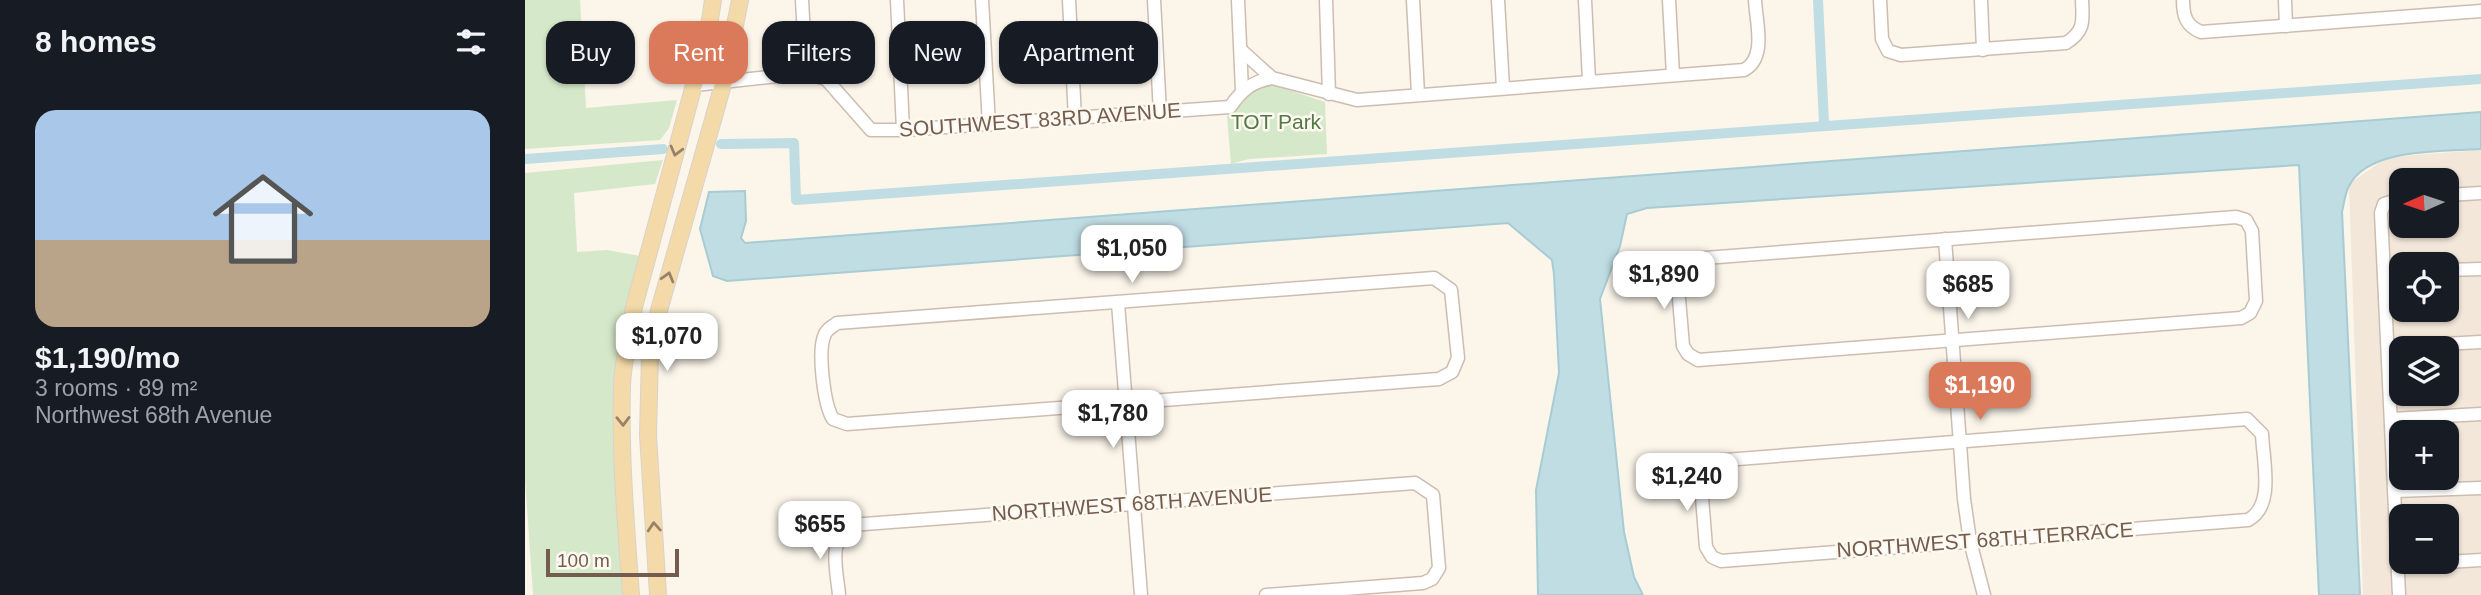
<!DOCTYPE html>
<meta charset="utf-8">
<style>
body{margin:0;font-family:Arial,sans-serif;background:#20242c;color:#f1f3f6;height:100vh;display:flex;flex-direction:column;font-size:26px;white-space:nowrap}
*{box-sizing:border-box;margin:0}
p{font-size:23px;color:#9ea1a6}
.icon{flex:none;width:38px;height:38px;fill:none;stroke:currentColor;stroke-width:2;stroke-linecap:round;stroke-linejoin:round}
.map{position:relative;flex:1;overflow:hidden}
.sheet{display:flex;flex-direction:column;background:#171b24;width:525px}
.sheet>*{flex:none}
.guide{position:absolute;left:21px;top:21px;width:665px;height:63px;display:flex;gap:14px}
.needle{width:46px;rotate:267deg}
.controls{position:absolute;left:1864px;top:168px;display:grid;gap:14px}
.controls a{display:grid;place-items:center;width:70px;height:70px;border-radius:14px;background:#171b24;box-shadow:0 2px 5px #0004;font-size:35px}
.scale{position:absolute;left:21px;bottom:18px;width:133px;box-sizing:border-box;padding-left:7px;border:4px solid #745d4f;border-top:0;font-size:19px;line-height:24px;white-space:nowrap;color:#745d4f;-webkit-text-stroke:5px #fef9f0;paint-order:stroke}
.price{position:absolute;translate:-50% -60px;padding:0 16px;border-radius:14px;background:#fff;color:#222;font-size:23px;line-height:46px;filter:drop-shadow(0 2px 4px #0008)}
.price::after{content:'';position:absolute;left:50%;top:42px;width:21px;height:16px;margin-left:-10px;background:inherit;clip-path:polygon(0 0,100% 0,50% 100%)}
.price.selected{background:#da7a5a;color:#fff}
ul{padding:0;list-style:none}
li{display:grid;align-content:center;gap:14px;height:371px;padding:0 35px}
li+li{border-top:2px solid #363941}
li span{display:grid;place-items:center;height:217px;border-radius:21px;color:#555}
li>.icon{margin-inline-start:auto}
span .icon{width:126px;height:126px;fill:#fffc;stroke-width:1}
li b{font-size:30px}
h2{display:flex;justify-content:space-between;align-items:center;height:84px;padding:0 35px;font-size:30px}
.chip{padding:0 24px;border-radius:21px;background:#171b24;box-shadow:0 2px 5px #0004;font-size:24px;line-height:63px}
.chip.selected{background:#da7a5a;color:#fff}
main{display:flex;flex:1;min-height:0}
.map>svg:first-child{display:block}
</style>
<main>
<section class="sheet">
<h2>8 homes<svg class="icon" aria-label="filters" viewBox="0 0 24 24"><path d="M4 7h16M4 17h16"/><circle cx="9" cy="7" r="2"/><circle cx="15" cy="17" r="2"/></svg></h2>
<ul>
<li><span style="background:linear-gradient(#a9c7e8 60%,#b9a48a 0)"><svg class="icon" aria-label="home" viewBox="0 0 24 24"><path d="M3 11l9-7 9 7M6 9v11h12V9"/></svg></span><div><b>$1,190/mo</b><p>3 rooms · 89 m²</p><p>Northwest 68th Avenue</p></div></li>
</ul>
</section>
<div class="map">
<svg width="1956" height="595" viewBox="0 0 1956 595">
<rect width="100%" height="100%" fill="#fbf5ea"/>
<!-- residential -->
<path fill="#f2e7d9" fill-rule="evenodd" d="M 1956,150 L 1956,595 L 1838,595 L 1824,184 L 1863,157 ZM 1876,180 L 1922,180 L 1922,226 L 1876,226 ZM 1876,264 L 1922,264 L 1922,310 L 1876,310 ZM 1876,348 L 1922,348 L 1922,394 L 1876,394 ZM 1876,432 L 1922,432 L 1922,478 L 1876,478 ZM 1876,516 L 1922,516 L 1922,562 L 1876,562 Z"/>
<!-- green -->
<g fill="#d5e8c9">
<polygon points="0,0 55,0 61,108 152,100 144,128 135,140 0,149"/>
<polygon points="743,83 800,102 802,154 724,159 706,164 702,116 718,103 724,91"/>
<polygon points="138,160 130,184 49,193 52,252 82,250 115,256 95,345 88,422 100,595 8,595 0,479 0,173"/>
</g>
<!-- water -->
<path fill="#c0dde3" stroke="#a7ccd4" stroke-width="2" d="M 1956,112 L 1956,149 C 1919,152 1843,147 1824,186 C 1820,193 1819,204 1817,212 L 1835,595 L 1794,595 L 1774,165 L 1122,208 L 1102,214 L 1095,246 L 1075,299 L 1099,532 L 1109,577 L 1118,595 L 1013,595 L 1011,490 L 1034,373 L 1029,274 L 1027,260 L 983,223 L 202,281 L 188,276 L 175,229 L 184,192 L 220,191 L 221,221 L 216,238 L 220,243 Z"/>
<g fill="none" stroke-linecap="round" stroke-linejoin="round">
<!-- canal -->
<g stroke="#c0dde3" stroke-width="10">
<polyline points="1293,0 1299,123"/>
<polyline points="196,144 269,143 271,200 1956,79"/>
<polyline points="0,159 138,149"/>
</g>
<defs>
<g id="minor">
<polyline points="277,0 281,73"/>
<polyline points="372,0 378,130"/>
<polyline points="457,0 464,125"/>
<polyline points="544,0 550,119"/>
<polyline points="629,0 635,113"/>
<polyline points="713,0 717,91"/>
<polyline points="801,0 804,94"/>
<polyline points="888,0 893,94"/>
<polyline points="973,0 978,88"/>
<polyline points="1060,0 1064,81"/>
<polyline points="1144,0 1148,75"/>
<path d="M 1355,0 L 1357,39 L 1363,51 L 1376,55 L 1541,43 C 1560,31 1558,21 1557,0"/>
<polyline points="1456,0 1458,50"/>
<path d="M 1658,0 C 1658,16 1661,26 1676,32 L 1956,11"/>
<polyline points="1760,0 1761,26"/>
<path d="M 716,50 L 747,78 L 832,100 L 1219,70 C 1242,58 1231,22 1230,0"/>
<path d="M 170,85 L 281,73 L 301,79 L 346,130 L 378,130 L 705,107 C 717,90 726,82 747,78"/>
<polyline points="1922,195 1956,193"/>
<polygon points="1711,217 1721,220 1727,231 1731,301 1725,313 1716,318 1173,360 1163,354 1158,346 1152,275 1157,265 1167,259"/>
<polyline points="1420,239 1439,499 1445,541 1459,595"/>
<polyline points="1922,270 1956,269"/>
<polyline points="1859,273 1876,273"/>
<path d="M 909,278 L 926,290 L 933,358 L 927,372 L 914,379 L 322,424 L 308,419 C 299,405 292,350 300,334 C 302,329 307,327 312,323 Z"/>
<polyline points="593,303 616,595"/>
<polyline points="1863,347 1956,342"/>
<path d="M 1722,419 L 1737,434 C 1738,461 1750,506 1723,520 L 1196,561 L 1187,557 L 1181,547 L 1175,473 L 1179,465 L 1187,461 Z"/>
<polyline points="1867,419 1956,414"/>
<polyline points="1870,491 1956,488"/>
<polyline points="1922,562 1956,560"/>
<polyline points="1872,564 1919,562"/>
<path d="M 314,595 C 312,571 302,540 326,525 L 890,483 L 908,495 L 914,568 L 907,579 L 898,583 L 741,595"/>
<polyline points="1874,595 1856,213 1859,204 1876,199"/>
</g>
<g id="major">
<path d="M 106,595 C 101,526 95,455 97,386 C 98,360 105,333 109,307 L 183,33 L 188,0"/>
<polyline points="133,595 123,435 125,354 133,314 199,81 215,0"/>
</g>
</defs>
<!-- minor casing -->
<use href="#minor" stroke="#cdbdb0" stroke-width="15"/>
<!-- major casing -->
<use href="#major" stroke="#d8d2ce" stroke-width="18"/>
<!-- minor -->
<use href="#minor" stroke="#fff" stroke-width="12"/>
<!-- major -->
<use href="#major" stroke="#f4daa8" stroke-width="16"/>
</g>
<!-- one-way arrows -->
<defs><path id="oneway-chevron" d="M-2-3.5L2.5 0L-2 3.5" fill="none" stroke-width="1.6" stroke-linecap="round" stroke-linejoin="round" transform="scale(1.75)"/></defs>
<g stroke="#9a826a">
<use href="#oneway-chevron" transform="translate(151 151) rotate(105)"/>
<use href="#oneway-chevron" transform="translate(143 277) rotate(-74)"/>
<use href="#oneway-chevron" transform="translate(98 421) rotate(89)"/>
<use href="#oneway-chevron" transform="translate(129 527) rotate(-94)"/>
</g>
<g text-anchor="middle" stroke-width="5" stroke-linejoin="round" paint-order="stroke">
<!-- street labels -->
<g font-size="21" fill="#745d4f" stroke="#fef9f0">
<text transform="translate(515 120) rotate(-4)" y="7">SOUTHWEST 83RD AVENUE</text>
<text transform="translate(607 504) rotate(-4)" y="7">NORTHWEST 68TH AVENUE</text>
<text transform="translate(1460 540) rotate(-4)" y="7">NORTHWEST 68TH TERRACE</text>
</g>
<!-- park labels -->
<g font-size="21" fill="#547848" stroke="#fef9f0">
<text x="751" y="129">TOT Park</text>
</g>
</g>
</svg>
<div class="controls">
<a><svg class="needle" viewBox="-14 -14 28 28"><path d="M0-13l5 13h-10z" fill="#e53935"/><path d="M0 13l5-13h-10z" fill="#9ea1a6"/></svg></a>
<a><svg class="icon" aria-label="locate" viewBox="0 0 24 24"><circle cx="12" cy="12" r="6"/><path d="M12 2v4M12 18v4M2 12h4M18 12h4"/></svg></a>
<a><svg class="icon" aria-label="layers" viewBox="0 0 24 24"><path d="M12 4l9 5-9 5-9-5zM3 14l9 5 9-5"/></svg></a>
<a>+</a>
<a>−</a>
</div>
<div class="scale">100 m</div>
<b class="price" style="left:607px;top:285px">$1,050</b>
<b class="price" style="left:1139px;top:311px">$1,890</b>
<b class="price" style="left:1443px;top:321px">$685</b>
<b class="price" style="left:142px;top:373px">$1,070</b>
<b class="price selected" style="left:1455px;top:422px">$1,190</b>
<b class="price" style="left:588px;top:450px">$1,780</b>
<b class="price" style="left:1162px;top:513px">$1,240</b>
<b class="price" style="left:295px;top:561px">$655</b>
<div class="guide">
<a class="chip">Buy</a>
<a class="chip selected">Rent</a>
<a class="chip">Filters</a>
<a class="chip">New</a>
<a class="chip">Apartment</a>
</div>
</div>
</main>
